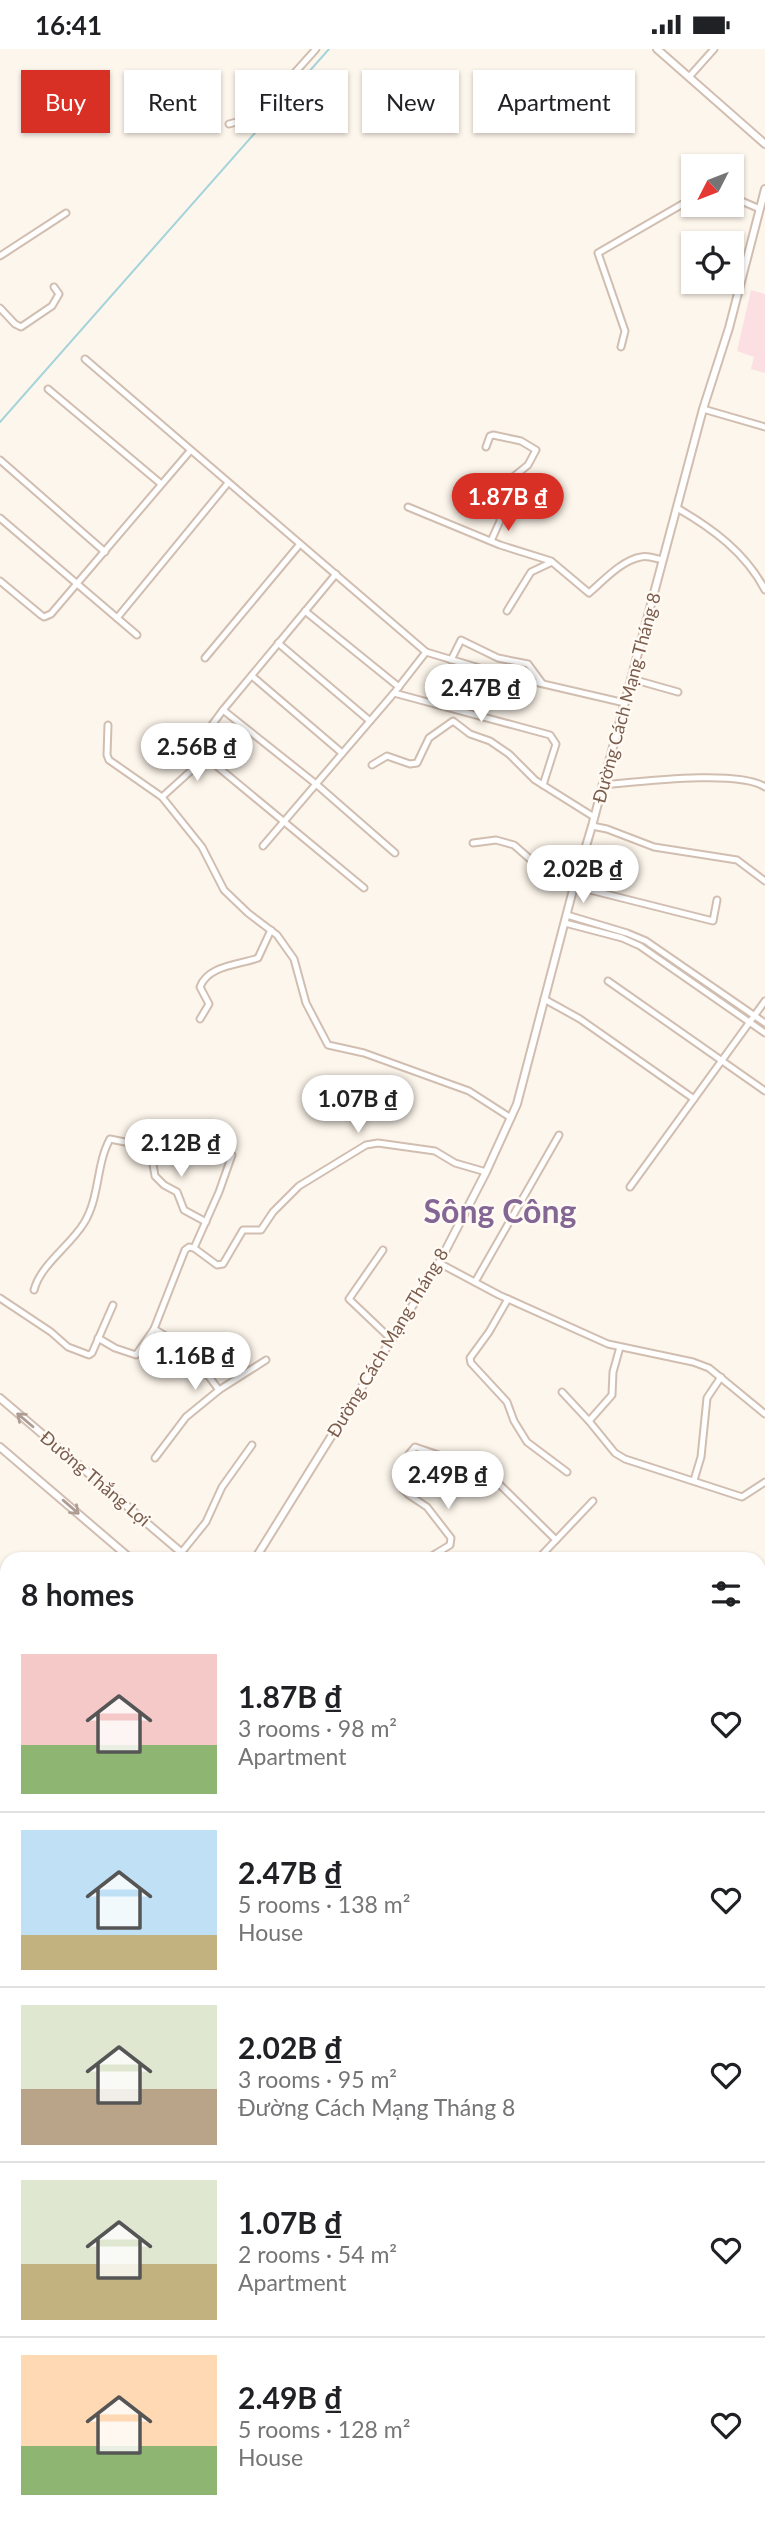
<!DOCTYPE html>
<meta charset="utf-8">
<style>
body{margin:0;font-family:Lato,sans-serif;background:#f6f6f6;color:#202124;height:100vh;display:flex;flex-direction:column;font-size:26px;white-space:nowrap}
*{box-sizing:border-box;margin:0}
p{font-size:23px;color:#757577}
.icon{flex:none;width:38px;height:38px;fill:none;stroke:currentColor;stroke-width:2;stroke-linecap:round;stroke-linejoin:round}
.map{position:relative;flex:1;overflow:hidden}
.drawer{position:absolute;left:0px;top:1503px;width:766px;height:975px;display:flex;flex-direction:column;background:#fff;border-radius:21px 21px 0 0;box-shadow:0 2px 5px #0004}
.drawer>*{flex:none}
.guide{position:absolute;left:21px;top:21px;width:724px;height:63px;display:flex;gap:14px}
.needle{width:46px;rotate:228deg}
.controls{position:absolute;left:681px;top:105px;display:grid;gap:14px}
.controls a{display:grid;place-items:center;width:63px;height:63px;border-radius:0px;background:#fff;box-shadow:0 2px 5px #0004;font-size:35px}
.price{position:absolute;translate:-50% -60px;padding:0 16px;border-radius:24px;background:#fff;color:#222;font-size:23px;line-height:46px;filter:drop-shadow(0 2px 4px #0008)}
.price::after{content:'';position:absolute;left:50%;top:42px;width:21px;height:16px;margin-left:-10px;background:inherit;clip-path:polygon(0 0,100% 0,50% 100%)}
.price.selected{background:#d93025;color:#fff}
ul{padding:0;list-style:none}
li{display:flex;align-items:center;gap:21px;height:175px;padding:0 21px}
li+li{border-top:2px solid #e0e0e0}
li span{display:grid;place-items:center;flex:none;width:196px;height:140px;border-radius:0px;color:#555}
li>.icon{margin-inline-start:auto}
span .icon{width:84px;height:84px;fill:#fffc;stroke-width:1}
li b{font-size:30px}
h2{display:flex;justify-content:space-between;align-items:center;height:84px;padding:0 21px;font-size:30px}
.tag{padding:0 24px;border-radius:0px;background:#fff;box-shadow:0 2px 5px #0004;font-size:24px;line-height:63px}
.tag.selected{background:#d93025;color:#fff}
.status{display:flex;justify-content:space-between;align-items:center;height:49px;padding:0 35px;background:#fff;direction:ltr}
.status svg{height:19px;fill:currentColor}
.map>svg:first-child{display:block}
</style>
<div class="status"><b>16:41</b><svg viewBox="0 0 49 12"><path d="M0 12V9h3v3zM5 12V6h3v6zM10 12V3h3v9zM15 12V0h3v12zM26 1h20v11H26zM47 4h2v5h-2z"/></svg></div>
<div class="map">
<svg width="765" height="2477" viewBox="0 0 765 2477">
<rect width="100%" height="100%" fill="#fdf6ec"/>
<!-- education -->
<polygon fill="#f3e8fa" points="765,1699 765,1855 760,1861 760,1707"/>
<!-- medical -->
<polygon fill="#fbdfe3" points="751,241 765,245 765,324 751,320 754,308 737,302"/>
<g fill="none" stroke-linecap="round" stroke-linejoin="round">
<!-- stream -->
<polyline stroke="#a5d3da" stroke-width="2" points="0,373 329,0"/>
<defs>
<g id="minor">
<polyline points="689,28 714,0"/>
<polyline points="229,75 255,68 316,0"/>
<polyline points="732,148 760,160"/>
<polyline points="0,207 66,164"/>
<polyline points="0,259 15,275 21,278 52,257 59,245 54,238"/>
<polyline points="621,298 625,282 598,204 693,149"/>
<polyline points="85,310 426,603 496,624 625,654"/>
<polyline points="48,340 160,434"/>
<polyline points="703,360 765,378"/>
<polyline points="486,398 490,387 493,386 521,392 536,401 528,416 512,429 505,439 501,451 500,472 491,492"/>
<polyline points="0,411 105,503"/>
<path d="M 408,458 L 500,496 L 551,512 L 589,544 C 603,532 622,511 641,508 C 648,506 656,510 663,511"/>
<path d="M 677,459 C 712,479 746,504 765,541"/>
<polyline points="0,469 137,586"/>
<polyline points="0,532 41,566 44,568 51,565 190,402"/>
<polyline points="305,562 399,638"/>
<polyline points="507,562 531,523 552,513"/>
<polyline points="117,569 228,434"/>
<polyline points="278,594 370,672"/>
<polyline points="205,609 300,495"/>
<polyline points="451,611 461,591 498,609 528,615 542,634"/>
<polyline points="252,627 342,704"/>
<polyline points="632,630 678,643"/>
<polyline points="394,644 550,686 556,695 543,736"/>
<polyline points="223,661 316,735 395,804"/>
<polyline points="108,676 107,706 109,711 162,748 202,798 224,841 248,864 277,886 294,910 306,954 328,996 364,1004 469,1042 511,1069"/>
<polyline points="195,699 364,839"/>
<polyline points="372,716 387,707 410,715 417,714 429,689 453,672 470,685 490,692 509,705 535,731 594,768"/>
<path d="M 602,736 C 637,733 739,720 765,738"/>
<polyline points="162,748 194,719 195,699 223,661 336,525"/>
<polyline points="592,777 607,780 654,798 737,811 765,832"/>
<polyline points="473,794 496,791 514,796 539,818 575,833"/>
<polyline points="263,797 394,644 426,603"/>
<polyline points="574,837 713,872 717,851"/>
<polyline points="567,866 627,884 646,892 765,974"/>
<polyline points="565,874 622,889 640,897 765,984"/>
<polyline points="608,932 765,1042"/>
<polyline points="544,950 580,970 694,1050"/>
<path d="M 200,970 L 209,955 L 200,938 C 208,916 239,916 258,909 L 271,881"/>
<polyline points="630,1138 765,952"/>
<polyline points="194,1199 219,1143 232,1106"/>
<polyline points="383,1201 349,1250 392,1291"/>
<polyline points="439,1214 499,1246 608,1295 693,1313 709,1319 765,1365"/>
<polyline points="475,1233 559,1086"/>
<path d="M 34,1241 C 41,1215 70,1197 84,1174 C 100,1148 96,1115 110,1090 L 150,1098 L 155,1127 L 164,1136 L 177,1143 L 184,1161 L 206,1173"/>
<polyline points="0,1249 51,1283 68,1298 89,1306 92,1304 113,1256"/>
<polyline points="508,1250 489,1283 470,1309 471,1314 507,1353 514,1372 527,1393 567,1423"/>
<polyline points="154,1280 189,1301 219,1341"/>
<polyline points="98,1289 115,1299 136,1306 154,1280 185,1201 189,1198 194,1199 217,1216 223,1215 243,1181 261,1181 273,1163 299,1137 366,1096 378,1094 435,1102 455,1114 486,1123"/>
<polyline points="562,1343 589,1372 615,1404 625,1410 742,1448 765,1433"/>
<polyline points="589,1372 612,1346 613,1323 620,1298"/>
<polyline points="155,1409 186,1368 219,1341 266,1311"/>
<polyline points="694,1431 701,1408 707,1349 721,1328"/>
<polyline points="181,1504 206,1473 222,1438 252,1396"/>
<polyline points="427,1510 450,1496 451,1489 427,1458 409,1446 403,1440 409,1405 415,1398 486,1422 556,1491"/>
<polyline points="538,1510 593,1452"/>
<polyline points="760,1699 765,1692"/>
<polyline points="0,1859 7,1864"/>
<polyline points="0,1944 7,1949"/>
<polyline points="760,2060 765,2064"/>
<polyline points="760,2124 765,2117"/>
<polyline points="0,2316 7,2315"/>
<polyline points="760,2339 765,2343"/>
<polyline points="760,2404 765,2408"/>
<polyline points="566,2471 575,2477"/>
<polyline points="170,2473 182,2477"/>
<polyline points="506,2476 508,2477"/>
<polyline points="236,2477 239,2471"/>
<polyline points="378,2477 382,2471"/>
<polyline points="634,2477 638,2471"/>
</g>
<g id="tertiary">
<polyline points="657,0 765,95"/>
<polyline points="0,1349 189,1510"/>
<polyline points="0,1398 131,1510"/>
<polyline points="255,1510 439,1214 486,1123 517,1055 574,837 592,777 703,360 729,279 765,140"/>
<polyline points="0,1905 7,1895"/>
<polyline points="760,1983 765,1987"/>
<polyline points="0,2340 7,2334"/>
<polyline points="760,2401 765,2393"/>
<polyline points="46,2471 48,2477"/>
<polyline points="705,2477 709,2471"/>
</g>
<g id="secondary">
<polyline points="0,2195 7,2200"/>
<polyline points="365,2471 373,2477"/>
</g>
</defs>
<!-- minor casing -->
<use href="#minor" stroke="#d1beb0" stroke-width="9"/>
<!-- tertiary casing -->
<use href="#tertiary" stroke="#d1beb0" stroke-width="10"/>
<!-- secondary casing -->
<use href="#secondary" stroke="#d6c0b0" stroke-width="10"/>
<!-- minor -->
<use href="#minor" stroke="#fff" stroke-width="5"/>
<!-- tertiary -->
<use href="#tertiary" stroke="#fff" stroke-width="6"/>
<!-- secondary -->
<use href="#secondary" stroke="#fff" stroke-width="7"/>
</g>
<!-- one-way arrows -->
<defs><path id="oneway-shaft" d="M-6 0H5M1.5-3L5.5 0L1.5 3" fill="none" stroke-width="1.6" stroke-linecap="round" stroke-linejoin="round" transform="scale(1.75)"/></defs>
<g stroke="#af9d94">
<use href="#oneway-shaft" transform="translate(25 1371) rotate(-140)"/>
<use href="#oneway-shaft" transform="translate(71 1458) rotate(41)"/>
</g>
<g text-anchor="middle" stroke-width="5" stroke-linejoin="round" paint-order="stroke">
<!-- street labels -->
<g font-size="18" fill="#7a5c4d" stroke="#fffaf3">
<text transform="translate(627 649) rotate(-75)" y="6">Đường Cách Mạng Tháng 8</text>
<text transform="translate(388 1294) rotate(-59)" y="6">Đường Cách Mạng Tháng 8</text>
<text transform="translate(95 1430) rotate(40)" y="6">Đường Thắng Lợi</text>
</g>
<!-- town labels -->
<g font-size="32" font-weight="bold" fill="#846695" stroke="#fffaf3">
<text x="500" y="1174">Sông Công</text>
</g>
</g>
</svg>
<div class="controls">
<a><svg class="needle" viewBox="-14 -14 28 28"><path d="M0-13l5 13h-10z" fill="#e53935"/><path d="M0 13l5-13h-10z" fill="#757577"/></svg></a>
<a><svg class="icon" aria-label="locate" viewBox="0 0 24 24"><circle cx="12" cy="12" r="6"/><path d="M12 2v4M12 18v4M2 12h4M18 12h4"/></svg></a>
</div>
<b class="price selected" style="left:508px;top:484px">1.87B ₫</b>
<b class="price" style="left:481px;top:675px">2.47B ₫</b>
<b class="price" style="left:197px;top:734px">2.56B ₫</b>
<b class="price" style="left:583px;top:856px">2.02B ₫</b>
<b class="price" style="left:358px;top:1086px">1.07B ₫</b>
<b class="price" style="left:181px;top:1130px">2.12B ₫</b>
<b class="price" style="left:195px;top:1343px">1.16B ₫</b>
<b class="price" style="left:448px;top:1462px">2.49B ₫</b>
<div class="guide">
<a class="tag selected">Buy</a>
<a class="tag">Rent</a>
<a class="tag">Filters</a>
<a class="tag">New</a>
<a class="tag">Apartment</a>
</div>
<section class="drawer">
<h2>8 homes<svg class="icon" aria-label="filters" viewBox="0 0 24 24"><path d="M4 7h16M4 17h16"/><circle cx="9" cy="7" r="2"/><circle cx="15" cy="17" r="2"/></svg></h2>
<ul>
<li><span style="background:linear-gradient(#f6c9c9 65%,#8fb573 0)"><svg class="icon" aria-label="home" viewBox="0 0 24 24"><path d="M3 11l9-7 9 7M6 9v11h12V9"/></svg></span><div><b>1.87B ₫</b><p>3 rooms · 98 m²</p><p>Apartment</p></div><svg class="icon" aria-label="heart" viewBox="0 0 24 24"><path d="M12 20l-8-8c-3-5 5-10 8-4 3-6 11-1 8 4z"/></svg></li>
<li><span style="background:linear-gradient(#bfe0f5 75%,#c2b280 0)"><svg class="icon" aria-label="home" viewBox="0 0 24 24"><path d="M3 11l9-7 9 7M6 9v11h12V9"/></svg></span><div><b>2.47B ₫</b><p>5 rooms · 138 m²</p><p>House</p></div><svg class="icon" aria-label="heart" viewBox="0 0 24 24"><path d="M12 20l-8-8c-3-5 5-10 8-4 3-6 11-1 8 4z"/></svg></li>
<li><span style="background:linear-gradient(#dfe7d0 60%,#b9a48a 0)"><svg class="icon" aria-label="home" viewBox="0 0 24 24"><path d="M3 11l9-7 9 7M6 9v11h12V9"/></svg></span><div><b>2.02B ₫</b><p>3 rooms · 95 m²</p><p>Đường Cách Mạng Tháng 8</p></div><svg class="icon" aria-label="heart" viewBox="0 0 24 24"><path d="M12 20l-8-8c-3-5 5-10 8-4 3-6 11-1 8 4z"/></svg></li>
<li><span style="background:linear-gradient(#dfe7d0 60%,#c2b280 0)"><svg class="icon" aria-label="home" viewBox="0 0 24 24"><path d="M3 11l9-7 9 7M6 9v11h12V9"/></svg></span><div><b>1.07B ₫</b><p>2 rooms · 54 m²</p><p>Apartment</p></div><svg class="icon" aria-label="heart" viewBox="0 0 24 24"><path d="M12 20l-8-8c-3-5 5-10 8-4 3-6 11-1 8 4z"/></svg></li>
<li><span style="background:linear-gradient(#ffd9b3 65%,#8fb573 0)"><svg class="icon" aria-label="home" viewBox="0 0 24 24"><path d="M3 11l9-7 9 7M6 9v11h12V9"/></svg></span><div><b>2.49B ₫</b><p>5 rooms · 128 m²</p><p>House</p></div><svg class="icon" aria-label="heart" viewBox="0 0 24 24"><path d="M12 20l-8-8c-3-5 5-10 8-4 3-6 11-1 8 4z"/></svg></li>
</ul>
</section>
</div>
